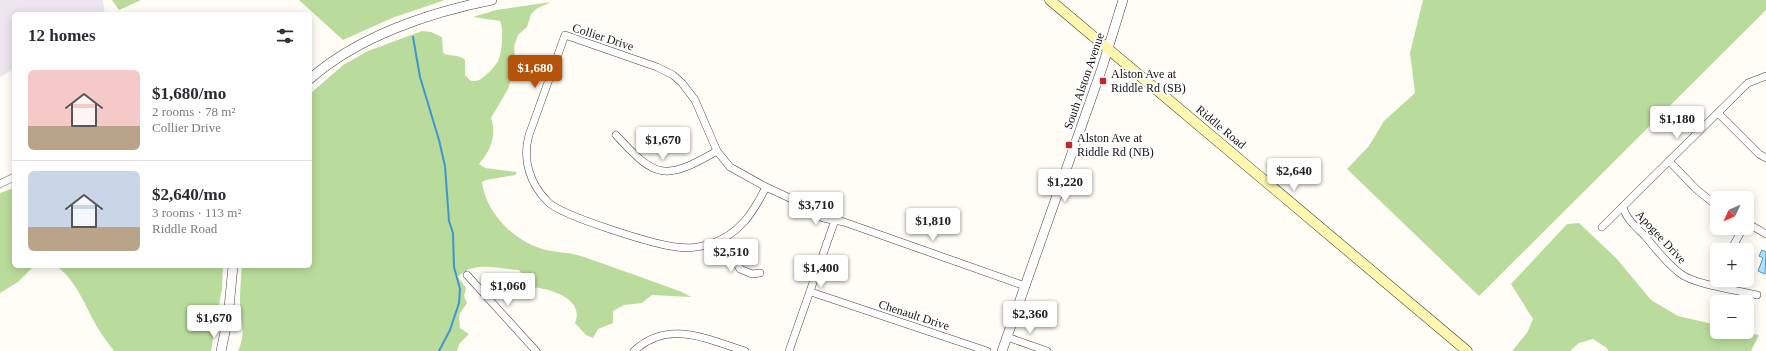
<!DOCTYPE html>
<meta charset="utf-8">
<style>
body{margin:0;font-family:"Times New Roman",serif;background:#f7f7f7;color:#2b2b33;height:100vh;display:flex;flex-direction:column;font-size:15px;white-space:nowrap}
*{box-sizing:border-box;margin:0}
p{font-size:13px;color:#7c7c81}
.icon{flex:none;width:22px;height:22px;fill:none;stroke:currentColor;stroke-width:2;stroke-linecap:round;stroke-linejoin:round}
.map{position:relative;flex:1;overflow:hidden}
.drawer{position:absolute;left:12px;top:12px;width:300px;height:256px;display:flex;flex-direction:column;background:#fff;border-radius:6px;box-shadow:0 2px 10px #0003}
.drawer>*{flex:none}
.needle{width:26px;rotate:226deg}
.controls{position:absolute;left:1710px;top:191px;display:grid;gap:8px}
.controls a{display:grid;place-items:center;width:44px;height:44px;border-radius:6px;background:#fff;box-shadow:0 2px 10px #0003;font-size:20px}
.price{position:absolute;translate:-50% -34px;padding:0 9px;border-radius:4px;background:#fff;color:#222;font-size:13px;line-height:26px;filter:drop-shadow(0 1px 2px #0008)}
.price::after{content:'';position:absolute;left:50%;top:24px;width:12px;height:9px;margin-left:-6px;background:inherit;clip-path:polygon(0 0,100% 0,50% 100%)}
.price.selected{background:#b45309;color:#fff}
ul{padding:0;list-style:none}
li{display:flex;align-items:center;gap:12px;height:100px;padding:0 16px}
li+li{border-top:1px solid #e1e1e2}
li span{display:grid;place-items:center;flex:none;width:112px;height:80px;border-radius:6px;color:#555}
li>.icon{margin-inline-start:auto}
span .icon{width:48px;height:48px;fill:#fffc;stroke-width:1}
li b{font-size:17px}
h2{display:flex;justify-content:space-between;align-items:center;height:48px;padding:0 16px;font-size:17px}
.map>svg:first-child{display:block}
</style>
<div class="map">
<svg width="1766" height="351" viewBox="0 0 1766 351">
<rect width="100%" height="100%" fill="#fffdf5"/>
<!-- industrial -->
<polygon fill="#eee6ef" points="0,0 103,0 105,14 14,14 14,69 0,77"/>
<!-- forest -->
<g fill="#b9dc9c">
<polygon points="112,0 141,0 119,10"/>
<polygon points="299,0 445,0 392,18 343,40"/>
<polygon points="1423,0 1766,0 1766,10 1479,296 1347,169 1369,146 1384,121 1415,93 1410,53"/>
<path d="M 551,2 L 536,9 L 531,14 L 527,27 L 518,35 L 514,46 L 515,61 L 513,74 L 508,89 L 491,118 C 497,135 491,150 479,164 L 485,168 L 517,172 L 515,175 L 486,180 L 482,182 C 486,213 513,240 542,249 C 556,253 571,252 584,257 C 617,269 650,280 682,292 L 691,297 L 652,295 L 642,303 L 624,305 L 613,311 L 613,323 L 598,329 L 593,338 L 586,335 L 575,323 C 585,299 551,289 533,287 L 524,294 L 527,279 L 519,270 C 498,269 474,260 458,277 L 466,288 L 464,296 L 467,303 L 459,315 L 460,328 L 469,334 L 459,344 L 457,351 L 238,351 C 247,332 240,321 240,301 C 240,290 241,278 242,266 L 310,266 L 310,94 L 343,65 L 368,51 L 422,31 L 431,32 L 442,37 L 443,53 C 450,57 460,54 465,60 L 465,75 C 468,78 470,82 475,81 C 482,81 495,67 498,61 C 502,53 504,29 500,21 L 473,17 L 496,10 Z"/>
<polygon points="14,188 14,266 34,266 18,282 0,293 0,193"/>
<polygon points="1579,223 1617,259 1651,300 1678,316 1717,325 1717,332 1746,332 1759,335 1751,351 1608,351 1607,348 1593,339 1579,343 1570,351 1512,351 1527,333 1533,319 1511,284 1567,224"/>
<path d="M 56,266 L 223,266 L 222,288 L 211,351 L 114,351 C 109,344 104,338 99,330 C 86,309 77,280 56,266 Z"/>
</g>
<!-- water -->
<polygon fill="#b9e0f7" stroke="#3f96cf" points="1762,250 1766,252 1765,274 1758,271 1763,258 1759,256"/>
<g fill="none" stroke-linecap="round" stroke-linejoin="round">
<!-- stream -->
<polyline stroke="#3f96cf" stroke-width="2" points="413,37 420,77 439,140 445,166 449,221 453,233 454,267 460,289 459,303 450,330 439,351"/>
<defs>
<g id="minor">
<polyline points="1718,113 1759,154 1766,158"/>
<path d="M 616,135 C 656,179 665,181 717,151"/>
<polyline points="1669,161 1696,189 1717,206"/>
<polyline points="0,184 14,177"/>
<path d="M 766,187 C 753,213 739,235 710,244 C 700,247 688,249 677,247 C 655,245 562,216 548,202 C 530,184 522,160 529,135 L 565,35 L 657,67 L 673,75 L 682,83 L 695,100 L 717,151 L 730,167 L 766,187 L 809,207 L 819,208 L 829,213 L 835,220"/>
<path d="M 809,207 C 822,222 827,218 844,222 L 1025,286"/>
<path d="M 1623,207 C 1626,219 1637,228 1645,236 C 1656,249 1667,264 1681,274 C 1696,285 1737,290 1757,295"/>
<polyline points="1747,223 1766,234"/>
<polyline points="1602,227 1748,83 1766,76"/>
<polyline points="723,239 740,269 752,274 760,273"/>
<polyline points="1731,250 1743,228"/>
<polyline points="467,275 536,351"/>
<polyline points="811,292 987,351"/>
<polyline points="1007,337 1047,351"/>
<path d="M 634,351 C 668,319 706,339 745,351"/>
<polyline points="789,351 835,220"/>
</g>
<g id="tertiary">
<path d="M 310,79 C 357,37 430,12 492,0"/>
<polyline points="221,351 228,318 233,266"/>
<polyline points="1002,351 1102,68 1123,0"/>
</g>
<polyline id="secondary" points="1050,0 1467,351"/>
</defs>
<!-- minor casing -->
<use href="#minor" stroke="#444" stroke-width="8"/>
<!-- tertiary casing -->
<use href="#tertiary" stroke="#444" stroke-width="10"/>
<!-- secondary casing -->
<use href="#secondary" stroke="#333" stroke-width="11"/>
<!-- minor -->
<use href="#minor" stroke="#fff" stroke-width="7"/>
<!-- tertiary -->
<use href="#tertiary" stroke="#fff" stroke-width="9"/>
<!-- secondary -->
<use href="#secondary" stroke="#fff6b0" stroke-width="10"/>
</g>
<!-- markers -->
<g fill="#c4262e" stroke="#fff" stroke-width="1.5">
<rect x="1099" y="77" width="8" height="8" rx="2"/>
<rect x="1065" y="141" width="8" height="8" rx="2"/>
</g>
<g text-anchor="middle" stroke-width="4" stroke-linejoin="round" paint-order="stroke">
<!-- street labels -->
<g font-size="12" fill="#111" stroke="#fff">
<text transform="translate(603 37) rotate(18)" y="4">Collier Drive</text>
<text transform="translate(1084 81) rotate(-71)" y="4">South Alston Avenue</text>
<text transform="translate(1221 127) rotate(40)" y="4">Riddle Road</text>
<text transform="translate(1661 237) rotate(47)" y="4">Apogee Drive</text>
<text transform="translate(914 315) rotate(18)" y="4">Chenault Drive</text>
</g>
<!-- poi labels -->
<g font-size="12" fill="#111" stroke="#fff" text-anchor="start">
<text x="1111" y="78">Alston Ave at<tspan x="1111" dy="14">Riddle Rd (SB)</tspan></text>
<text x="1077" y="142">Alston Ave at<tspan x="1077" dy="14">Riddle Rd (NB)</tspan></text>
</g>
</g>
</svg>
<div class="controls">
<a><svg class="needle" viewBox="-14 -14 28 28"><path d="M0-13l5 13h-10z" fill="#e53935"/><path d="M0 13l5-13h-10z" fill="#7c7c81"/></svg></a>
<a>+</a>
<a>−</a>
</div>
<b class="price selected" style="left:535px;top:89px">$1,680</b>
<b class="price" style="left:1677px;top:140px">$1,180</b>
<b class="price" style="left:663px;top:161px">$1,670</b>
<b class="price" style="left:1294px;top:192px">$2,640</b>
<b class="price" style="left:1065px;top:203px">$1,220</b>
<b class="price" style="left:816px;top:226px">$3,710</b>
<b class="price" style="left:933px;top:242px">$1,810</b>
<b class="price" style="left:731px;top:273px">$2,510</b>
<b class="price" style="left:821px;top:289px">$1,400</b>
<b class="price" style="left:508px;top:307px">$1,060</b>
<b class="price" style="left:1030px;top:335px">$2,360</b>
<b class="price" style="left:214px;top:339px">$1,670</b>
<section class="drawer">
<h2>12 homes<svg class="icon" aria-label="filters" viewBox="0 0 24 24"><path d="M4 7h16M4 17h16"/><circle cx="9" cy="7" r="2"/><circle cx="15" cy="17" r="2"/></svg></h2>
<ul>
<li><span style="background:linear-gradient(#f6c9c9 70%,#b9a48a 0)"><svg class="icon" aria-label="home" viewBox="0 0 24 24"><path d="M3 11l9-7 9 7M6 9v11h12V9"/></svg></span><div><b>$1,680/mo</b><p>2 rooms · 78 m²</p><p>Collier Drive</p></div></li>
<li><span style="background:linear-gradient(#c9d6e8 70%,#b9a48a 0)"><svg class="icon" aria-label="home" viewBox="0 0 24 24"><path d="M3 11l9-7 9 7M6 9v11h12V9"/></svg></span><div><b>$2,640/mo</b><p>3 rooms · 113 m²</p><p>Riddle Road</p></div></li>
</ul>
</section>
</div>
